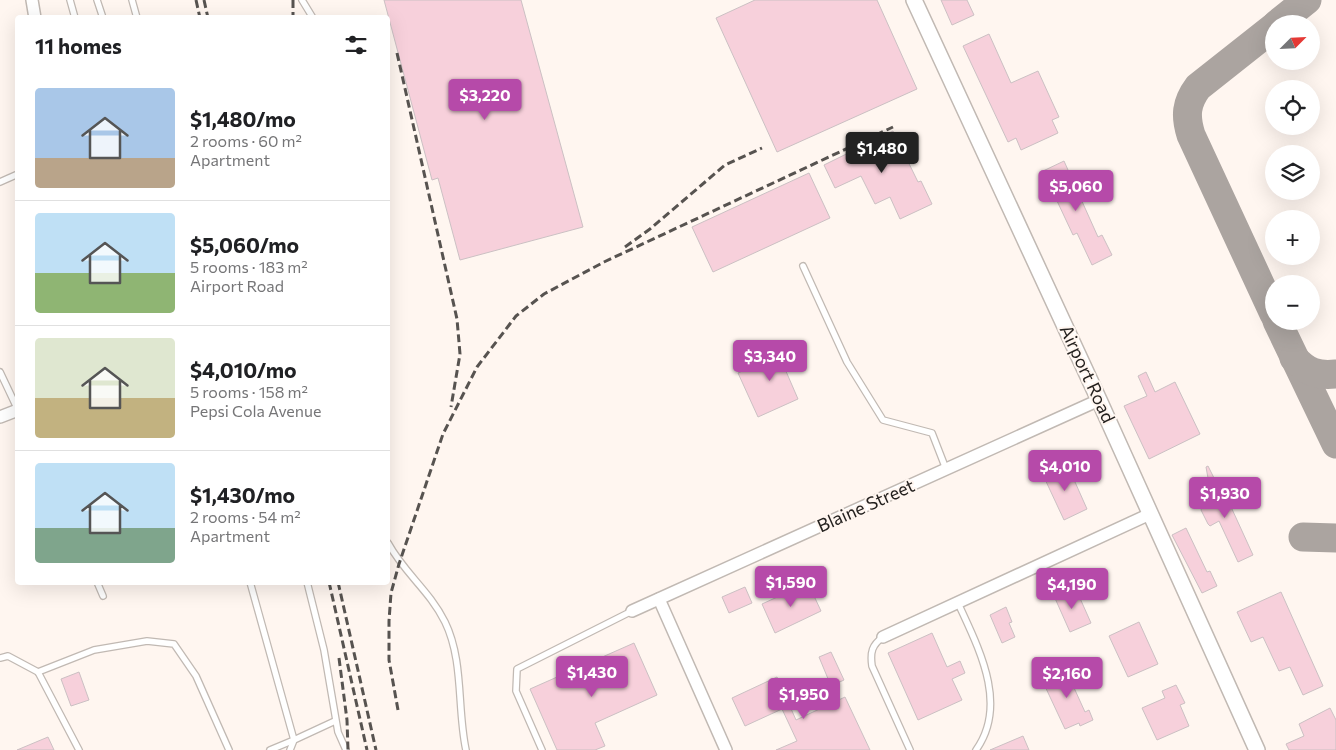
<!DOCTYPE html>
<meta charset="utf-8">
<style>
body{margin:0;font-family:Commissioner,sans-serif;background:#f6f6f6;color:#202124;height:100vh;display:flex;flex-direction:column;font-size:19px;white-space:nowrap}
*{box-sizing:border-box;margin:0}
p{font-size:16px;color:#757577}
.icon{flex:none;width:28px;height:28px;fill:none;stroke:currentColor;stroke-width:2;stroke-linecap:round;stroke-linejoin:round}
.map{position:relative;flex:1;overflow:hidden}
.sheet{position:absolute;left:15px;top:15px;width:375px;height:570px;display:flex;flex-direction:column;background:#fff;border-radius:5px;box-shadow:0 5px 20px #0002}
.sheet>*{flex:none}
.needle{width:32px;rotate:66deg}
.fabs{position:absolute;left:1265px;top:15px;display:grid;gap:10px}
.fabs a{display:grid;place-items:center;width:55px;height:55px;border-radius:50%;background:#fff;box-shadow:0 5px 20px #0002;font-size:25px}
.price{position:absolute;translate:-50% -42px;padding:0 11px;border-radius:5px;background:#b64aa9;color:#fff;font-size:16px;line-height:32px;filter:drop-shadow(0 1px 2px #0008)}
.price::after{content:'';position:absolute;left:50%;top:30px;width:15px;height:11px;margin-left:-8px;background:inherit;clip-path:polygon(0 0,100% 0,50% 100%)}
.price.selected{background:#222;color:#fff}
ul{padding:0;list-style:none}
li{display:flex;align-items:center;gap:15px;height:125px;padding:0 20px}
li+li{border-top:1px solid #e0e0e0}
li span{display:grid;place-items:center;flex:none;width:140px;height:100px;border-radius:5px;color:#555}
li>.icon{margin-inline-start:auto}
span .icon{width:60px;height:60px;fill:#fffc;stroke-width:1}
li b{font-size:21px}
h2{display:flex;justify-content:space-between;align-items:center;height:60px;padding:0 20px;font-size:21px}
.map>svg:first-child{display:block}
</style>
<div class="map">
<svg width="1336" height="750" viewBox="0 0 1336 750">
<rect width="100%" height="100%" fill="#fff6f0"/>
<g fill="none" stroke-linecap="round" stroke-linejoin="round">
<!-- taxiway -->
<g stroke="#aba4a0" stroke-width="29">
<polyline points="1277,24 1307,0"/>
<path d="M 1274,27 L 1198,87 C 1186,103 1185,116 1191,135 L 1274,314"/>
<polyline points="1277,321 1336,444"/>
<path d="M 1294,358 C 1307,372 1317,376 1336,374"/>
<polyline points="1303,537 1336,538"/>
</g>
</g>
<!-- building -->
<g fill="#f7d0db" stroke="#cbc0c3">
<polygon points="384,0 521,0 583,227 460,260 438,178 432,180"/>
<polygon points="755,0 877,0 917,89 777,152 716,18"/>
<polygon points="941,0 967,0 974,15 952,25"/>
<polygon points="989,34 1011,83 1038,71 1059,117 1052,120 1058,133 1021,150 1016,138 1008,142 963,46"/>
<polygon points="893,131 918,182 921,181 932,204 900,219 890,197 875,204 861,176 835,188 824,165"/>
<polygon points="1064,161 1072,179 1079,176 1083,185 1076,188 1098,237 1102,235 1112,255 1092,265 1077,233 1073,235 1043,171"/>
<polygon points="809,173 830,218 713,272 692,227"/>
<polygon points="784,344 793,365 785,369 798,399 758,417 738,373 769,359 766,352"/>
<polygon points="1146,372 1155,392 1175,382 1200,434 1149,459 1124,406 1147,396 1138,376"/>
<polygon points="1067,464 1087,509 1064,520 1043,475"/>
<polygon points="1208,466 1218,486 1221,485 1253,555 1238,562 1219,521 1210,526 1208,524 1201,510 1202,507 1211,503 1206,491 1210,489 1206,467"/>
<polygon points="1186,528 1207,572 1210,571 1217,586 1202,593 1172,535"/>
<polygon points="808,583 821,611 775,633 762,604"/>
<polygon points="745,587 752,603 729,613 722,597"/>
<polygon points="1075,587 1091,623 1070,632 1054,596"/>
<polygon points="1281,592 1323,686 1303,695 1290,667 1279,671 1263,637 1251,642 1237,612"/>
<polygon points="1006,607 1012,622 1009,623 1015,637 1002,643 990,615"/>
<polygon points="1139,622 1158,664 1128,677 1109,636"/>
<polygon points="932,633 947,667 960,661 965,673 952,679 962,700 918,720 888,653"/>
<polygon points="634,643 657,695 595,723 605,746 595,750 557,750 530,689"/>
<polygon points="831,652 844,680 831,686 819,657"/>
<polygon points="1071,666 1076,676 1070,679 1085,712 1089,710 1093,720 1080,726 1079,723 1065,729 1043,682"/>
<polygon points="79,672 89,700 71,706 61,679"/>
<polygon points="777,677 796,720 845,697 870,750 776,750 797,741 782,709 745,726 732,698"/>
<polygon points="1176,685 1185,703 1180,705 1189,726 1157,740 1142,708 1165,698 1162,691"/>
<polygon points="1330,708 1336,720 1336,750 1289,750 1286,744 1304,736 1299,724"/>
<polygon points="1023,736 1029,750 990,750"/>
<polygon points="48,737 54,750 17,750"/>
</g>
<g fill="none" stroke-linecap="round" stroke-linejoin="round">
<defs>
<g id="service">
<polyline points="70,0 75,18"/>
<polyline points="97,0 103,18"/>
<polyline points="132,0 137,18"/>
<polyline points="302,0 313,18"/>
<polyline points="0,182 18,174"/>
<polyline points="803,266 847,362 883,420 932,433 946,469"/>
<polyline points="0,372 18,410"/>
<path d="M 388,543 C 405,574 429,590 445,622 C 464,661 457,709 466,750"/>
<polyline points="97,582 103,596"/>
<polyline points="250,582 294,740 270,750"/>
<polyline points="307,582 324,650 338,732 346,750"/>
<path d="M 958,603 C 978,647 1009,704 976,750"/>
<path d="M 883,637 C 872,645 870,652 872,666 L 910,750"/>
<polyline points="0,658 8,656 38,672 79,750"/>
<polyline points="38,672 94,650 147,641 174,644 196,676 229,750"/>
<polyline points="290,750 294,740 335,721"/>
<polyline points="542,750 516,691 517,669 632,611"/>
</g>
<g id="minor">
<polyline points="32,0 35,18"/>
<polyline points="0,417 18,410"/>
<polyline points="659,599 726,750"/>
<polyline points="632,611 1099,400"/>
<polyline points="883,637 1150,514"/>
</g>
<polyline id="tertiary" points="914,0 1099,400 1257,750"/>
</defs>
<!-- service casing -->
<use href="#service" stroke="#c1b9b3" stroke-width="8"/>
<!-- minor casing -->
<use href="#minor" stroke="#c1b9b3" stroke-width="14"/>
<!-- tertiary casing -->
<use href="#tertiary" stroke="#c1b9b3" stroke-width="18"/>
<!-- service -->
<use href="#service" stroke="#fff" stroke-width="5.5"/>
<!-- minor -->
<use href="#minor" stroke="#fff" stroke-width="11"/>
<!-- tertiary -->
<use href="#tertiary" stroke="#fff" stroke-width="15"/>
<!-- rail -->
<g stroke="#575350" stroke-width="3" stroke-dasharray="8 4" stroke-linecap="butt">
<polyline points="196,0 200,18"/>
<polyline points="204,0 208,18"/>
<polyline points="293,0 293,18"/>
<polyline points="397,53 457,319 460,354 451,407"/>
<polyline points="625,247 650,229 725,165 762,148"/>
<polyline points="329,582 367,750"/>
<polyline points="338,582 376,750"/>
<polyline points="339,658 347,720 348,750"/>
<polyline points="398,710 389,660 389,621 391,593 399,564 443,434 477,367 516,316 544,294 604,262 893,127"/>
</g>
</g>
<g text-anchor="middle" stroke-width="4" stroke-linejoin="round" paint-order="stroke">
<!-- street labels -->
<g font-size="18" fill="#24211f" stroke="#fff6f0">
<text transform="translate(1087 374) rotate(65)" y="6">Airport Road</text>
<text transform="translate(866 506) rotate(-24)" y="6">Blaine Street</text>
</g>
</g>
</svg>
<div class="fabs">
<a><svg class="needle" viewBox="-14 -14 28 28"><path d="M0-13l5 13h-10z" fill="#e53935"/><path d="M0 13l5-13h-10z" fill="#757577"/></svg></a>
<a><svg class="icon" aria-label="locate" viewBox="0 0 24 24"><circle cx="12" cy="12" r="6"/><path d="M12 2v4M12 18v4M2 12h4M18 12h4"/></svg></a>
<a><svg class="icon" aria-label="layers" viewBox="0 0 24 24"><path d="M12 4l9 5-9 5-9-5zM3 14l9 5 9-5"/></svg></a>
<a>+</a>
<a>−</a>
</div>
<b class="price" style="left:485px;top:121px">$3,220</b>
<b class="price selected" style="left:882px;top:174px">$1,480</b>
<b class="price" style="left:1076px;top:212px">$5,060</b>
<b class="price" style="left:770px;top:382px">$3,340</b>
<b class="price" style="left:1065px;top:492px">$4,010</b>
<b class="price" style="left:1225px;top:519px">$1,930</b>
<b class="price" style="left:791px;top:608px">$1,590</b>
<b class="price" style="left:1072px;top:610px">$4,190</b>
<b class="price" style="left:592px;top:698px">$1,430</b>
<b class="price" style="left:1067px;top:699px">$2,160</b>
<b class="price" style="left:804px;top:720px">$1,950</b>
<section class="sheet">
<h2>11 homes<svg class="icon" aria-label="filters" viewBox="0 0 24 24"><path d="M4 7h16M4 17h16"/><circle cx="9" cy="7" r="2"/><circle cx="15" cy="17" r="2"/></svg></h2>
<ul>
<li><span style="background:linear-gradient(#a9c7e8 70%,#b9a48a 0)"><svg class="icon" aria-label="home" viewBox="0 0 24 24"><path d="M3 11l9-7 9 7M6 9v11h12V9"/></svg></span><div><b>$1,480/mo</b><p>2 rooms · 60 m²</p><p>Apartment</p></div></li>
<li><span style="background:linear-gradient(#bfe0f5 60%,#8fb573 0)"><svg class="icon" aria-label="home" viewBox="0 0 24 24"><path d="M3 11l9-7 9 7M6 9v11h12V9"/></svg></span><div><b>$5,060/mo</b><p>5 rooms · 183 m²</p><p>Airport Road</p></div></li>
<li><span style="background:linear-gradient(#dfe7d0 60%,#c2b280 0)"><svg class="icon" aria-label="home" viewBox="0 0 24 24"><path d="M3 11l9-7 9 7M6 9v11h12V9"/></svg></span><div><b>$4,010/mo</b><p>5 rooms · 158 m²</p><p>Pepsi Cola Avenue</p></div></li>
<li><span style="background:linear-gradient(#bfe0f5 65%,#7fa58c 0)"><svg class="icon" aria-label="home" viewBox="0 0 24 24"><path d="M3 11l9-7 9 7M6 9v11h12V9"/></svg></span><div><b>$1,430/mo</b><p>2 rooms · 54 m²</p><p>Apartment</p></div></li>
</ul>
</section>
</div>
